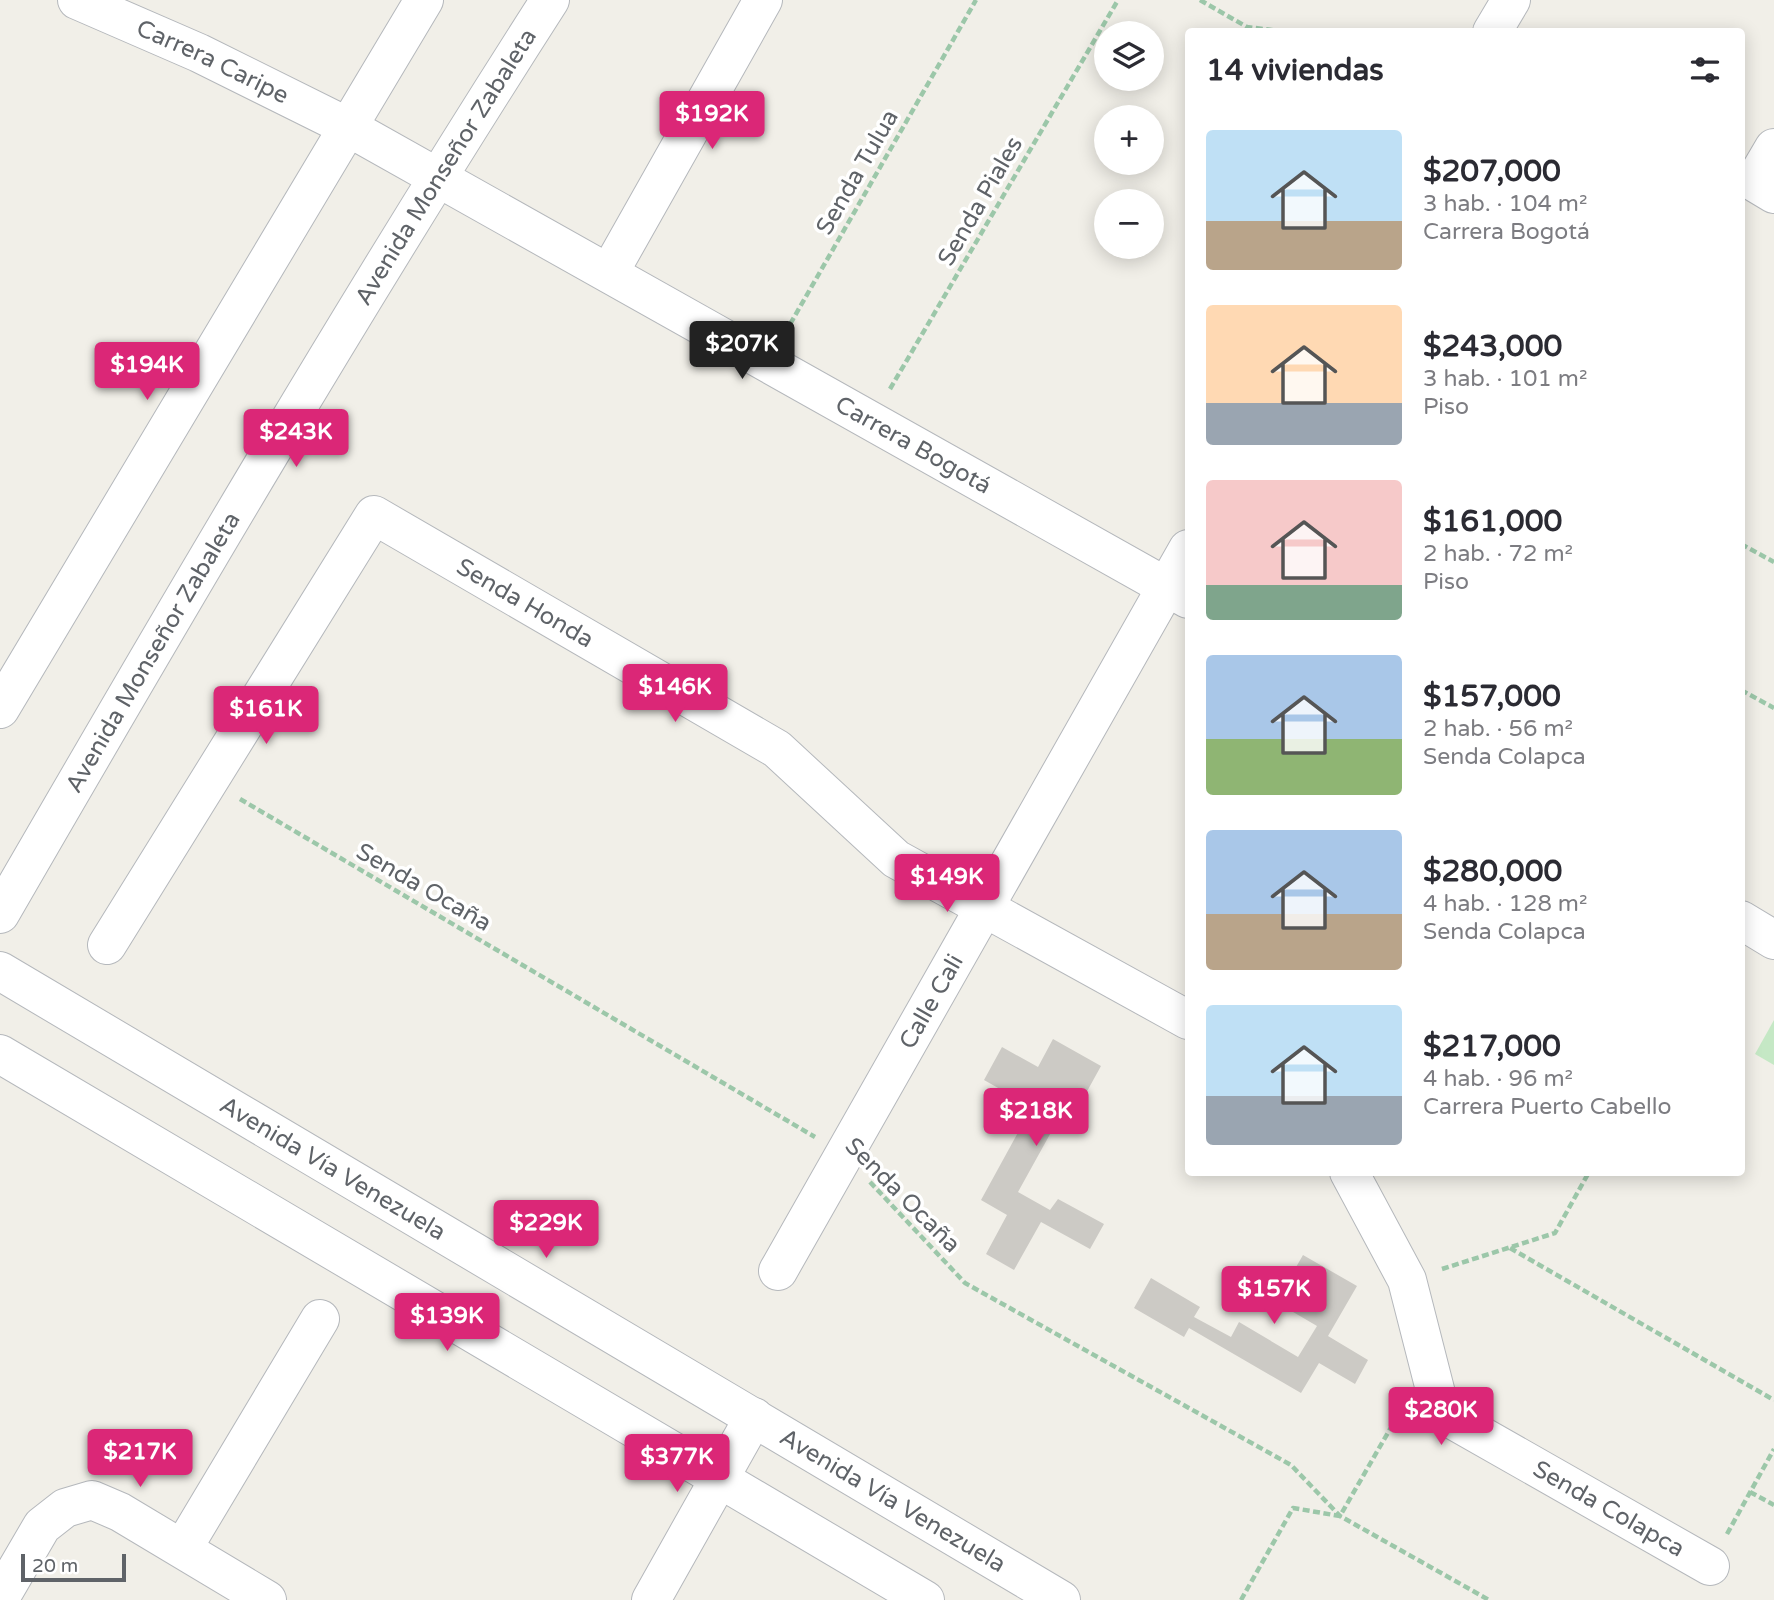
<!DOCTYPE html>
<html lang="es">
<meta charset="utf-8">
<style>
body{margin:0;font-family:"Varela Round",sans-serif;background:#f2f2f3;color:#2b2b33;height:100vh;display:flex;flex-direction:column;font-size:26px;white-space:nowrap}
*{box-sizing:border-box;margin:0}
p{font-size:23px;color:#7c7c81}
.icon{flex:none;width:38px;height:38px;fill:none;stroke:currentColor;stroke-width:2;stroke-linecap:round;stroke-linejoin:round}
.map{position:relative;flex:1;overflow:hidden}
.details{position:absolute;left:1185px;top:28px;width:560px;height:1148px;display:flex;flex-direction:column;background:#fff;border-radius:7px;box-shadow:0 4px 18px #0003}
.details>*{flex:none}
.buttons{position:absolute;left:1094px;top:21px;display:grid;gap:14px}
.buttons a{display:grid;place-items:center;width:70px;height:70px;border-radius:50%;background:#fff;box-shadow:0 4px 18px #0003;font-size:35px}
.scale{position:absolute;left:21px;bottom:18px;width:105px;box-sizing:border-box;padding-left:7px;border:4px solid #5f6368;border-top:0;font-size:19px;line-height:24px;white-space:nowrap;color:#5f6368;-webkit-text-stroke:5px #fff;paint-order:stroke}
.price{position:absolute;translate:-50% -60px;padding:0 16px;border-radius:7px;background:#db2777;color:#fff;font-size:23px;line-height:46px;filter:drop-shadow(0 2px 4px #0008)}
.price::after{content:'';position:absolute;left:50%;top:42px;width:21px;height:16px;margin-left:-10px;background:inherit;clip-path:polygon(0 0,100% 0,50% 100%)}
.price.on{background:#222;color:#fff}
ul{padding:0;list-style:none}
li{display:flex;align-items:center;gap:21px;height:175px;padding:0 21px}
li span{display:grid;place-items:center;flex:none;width:196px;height:140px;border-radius:7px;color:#555}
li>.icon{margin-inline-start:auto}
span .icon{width:84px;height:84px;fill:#fffc;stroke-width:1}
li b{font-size:30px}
h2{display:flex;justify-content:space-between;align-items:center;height:84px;padding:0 21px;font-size:30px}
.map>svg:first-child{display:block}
</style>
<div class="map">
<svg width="1774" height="1600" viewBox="0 0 1774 1600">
<rect width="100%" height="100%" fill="#f1efe8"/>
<!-- park -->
<polygon fill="#c5e8c5" points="1774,1020 1774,1065 1755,1054"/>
<!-- building -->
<g fill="#cccac5">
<polygon points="1053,1039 1101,1066 1085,1095 1075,1089 1018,1192 1050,1210 1058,1199 1104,1224 1090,1249 1041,1222 1014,1270 986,1254 1007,1215 981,1200 1032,1107 984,1080 1002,1047 1038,1067"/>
<polygon points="1303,1255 1357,1286 1328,1336 1368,1360 1355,1384 1319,1363 1301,1393 1189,1328 1184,1337 1134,1308 1151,1278 1200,1307 1194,1317 1231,1337 1239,1322 1298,1357 1317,1326 1276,1302"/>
</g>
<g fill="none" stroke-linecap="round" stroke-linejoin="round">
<defs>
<g id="minor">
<path id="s1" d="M 77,0 L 199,53 L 346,126 L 1188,599"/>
<polyline points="1492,32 1511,0"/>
<polyline points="1774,148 1754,182 1774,194"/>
<polyline points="609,273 763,0"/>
<polyline points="0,709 424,0"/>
<path id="s2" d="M 0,914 C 178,606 358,299 550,0"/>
<polyline points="1741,920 1774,940"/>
<path id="s3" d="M 107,945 L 374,515 L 777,749 L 896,859 L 1188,1020"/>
<path id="s4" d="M 0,971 L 1061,1600"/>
<polyline points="0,1054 925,1600"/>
<path id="s5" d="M 1349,1172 L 1407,1280 L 1441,1413 L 1710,1566"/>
<path id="s6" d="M 778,1271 L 1188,549"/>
<polyline points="183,1548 320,1319"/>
<polyline points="0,1598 42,1526 65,1508 92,1500 120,1512 267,1600"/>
<polyline points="651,1600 754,1417"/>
</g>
</defs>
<!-- minor casing -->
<use href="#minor" stroke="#b5b8bc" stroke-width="40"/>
<!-- path -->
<g stroke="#9cc7a9" stroke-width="4.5" stroke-dasharray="7 3.5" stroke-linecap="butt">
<polyline points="1200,0 1247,27 1288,32"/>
<polyline points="785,333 976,0"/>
<polyline points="890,389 1118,0"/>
<polyline points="1741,544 1774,562"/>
<polyline points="1741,690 1774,708"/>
<polyline points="240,799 815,1137"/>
<polyline points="870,1182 965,1283 1291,1465 1340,1516 1489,1600"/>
<polyline points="1510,1248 1774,1400"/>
<polyline points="1442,1269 1555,1233 1589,1172"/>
<polyline points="1750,1492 1774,1505"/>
<polyline points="1727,1534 1774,1449"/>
<polyline points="1241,1600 1293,1508 1340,1516 1401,1410"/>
</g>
<!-- minor -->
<use href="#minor" stroke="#fff" stroke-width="38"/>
</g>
<g text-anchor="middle" stroke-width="7" stroke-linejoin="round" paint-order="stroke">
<!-- street labels -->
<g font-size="24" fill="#5f6368" stroke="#fff">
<text dy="8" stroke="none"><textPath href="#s1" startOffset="149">Carrera Caripe</textPath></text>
<text dy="8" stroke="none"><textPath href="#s2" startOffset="870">Avenida Monseñor Zabaleta</textPath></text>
<text transform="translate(857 172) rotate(-60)" y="8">Senda Tulua</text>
<text transform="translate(980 201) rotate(-60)" y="8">Senda Piales</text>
<text dy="8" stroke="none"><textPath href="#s1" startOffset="948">Carrera Bogotá</textPath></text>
<text dy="8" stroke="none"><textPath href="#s3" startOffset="681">Senda Honda</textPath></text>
<text dy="8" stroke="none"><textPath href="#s2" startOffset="303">Avenida Monseñor Zabaleta</textPath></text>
<text transform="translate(424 887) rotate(30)" y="8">Senda Ocaña</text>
<text dy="8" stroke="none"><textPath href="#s6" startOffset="310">Calle Cali</textPath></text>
<text dy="8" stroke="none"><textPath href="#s4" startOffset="387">Avenida Vía Venezuela</textPath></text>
<text transform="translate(903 1195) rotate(45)" y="8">Senda Ocaña</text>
<text dy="8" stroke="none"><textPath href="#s4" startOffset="1038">Avenida Vía Venezuela</textPath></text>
<text dy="8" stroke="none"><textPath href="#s5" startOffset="453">Senda Colapca</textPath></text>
</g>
</g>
</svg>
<div class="buttons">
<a><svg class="icon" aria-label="layers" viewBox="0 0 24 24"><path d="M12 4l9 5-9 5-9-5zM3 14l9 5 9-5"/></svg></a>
<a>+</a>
<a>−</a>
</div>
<div class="scale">20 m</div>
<b class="price" style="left:712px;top:151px">$192K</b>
<b class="price on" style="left:742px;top:381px">$207K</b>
<b class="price" style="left:147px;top:402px">$194K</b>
<b class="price" style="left:296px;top:469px">$243K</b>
<b class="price" style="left:675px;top:724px">$146K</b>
<b class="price" style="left:266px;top:746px">$161K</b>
<b class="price" style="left:947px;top:914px">$149K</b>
<b class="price" style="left:1036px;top:1148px">$218K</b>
<b class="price" style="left:546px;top:1260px">$229K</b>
<b class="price" style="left:1274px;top:1326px">$157K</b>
<b class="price" style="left:447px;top:1353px">$139K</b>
<b class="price" style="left:1441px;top:1447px">$280K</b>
<b class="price" style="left:140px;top:1489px">$217K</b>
<b class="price" style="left:677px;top:1494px">$377K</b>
<section class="details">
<h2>14 viviendas<svg class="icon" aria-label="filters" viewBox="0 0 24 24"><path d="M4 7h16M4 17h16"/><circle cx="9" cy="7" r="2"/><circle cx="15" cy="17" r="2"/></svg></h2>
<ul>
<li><span style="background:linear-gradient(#bfe0f5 65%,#b9a48a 0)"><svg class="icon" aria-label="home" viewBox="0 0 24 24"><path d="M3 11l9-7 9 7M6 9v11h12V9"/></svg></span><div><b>$207,000</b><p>3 hab. · 104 m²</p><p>Carrera Bogotá</p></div></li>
<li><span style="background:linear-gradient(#ffd9b3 70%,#9aa5b1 0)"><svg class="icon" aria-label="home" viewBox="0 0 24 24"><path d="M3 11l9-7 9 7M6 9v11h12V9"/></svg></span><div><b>$243,000</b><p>3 hab. · 101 m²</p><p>Piso</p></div></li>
<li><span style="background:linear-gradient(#f6c9c9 75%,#7fa58c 0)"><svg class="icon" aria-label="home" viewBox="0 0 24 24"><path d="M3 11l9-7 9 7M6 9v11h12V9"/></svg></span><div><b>$161,000</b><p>2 hab. · 72 m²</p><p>Piso</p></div></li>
<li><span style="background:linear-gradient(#a9c7e8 60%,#8fb573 0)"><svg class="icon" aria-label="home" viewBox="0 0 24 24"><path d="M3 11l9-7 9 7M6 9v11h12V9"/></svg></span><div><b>$157,000</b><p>2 hab. · 56 m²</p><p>Senda Colapca</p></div></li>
<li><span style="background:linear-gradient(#a9c7e8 60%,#b9a48a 0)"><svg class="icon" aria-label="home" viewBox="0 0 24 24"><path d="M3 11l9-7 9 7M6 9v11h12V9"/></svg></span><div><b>$280,000</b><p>4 hab. · 128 m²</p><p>Senda Colapca</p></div></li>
<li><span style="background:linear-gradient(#bfe0f5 65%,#9aa5b1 0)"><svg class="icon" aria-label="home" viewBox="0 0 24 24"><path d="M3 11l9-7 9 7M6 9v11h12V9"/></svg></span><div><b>$217,000</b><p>4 hab. · 96 m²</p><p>Carrera Puerto Cabello</p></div></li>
</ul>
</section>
</div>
